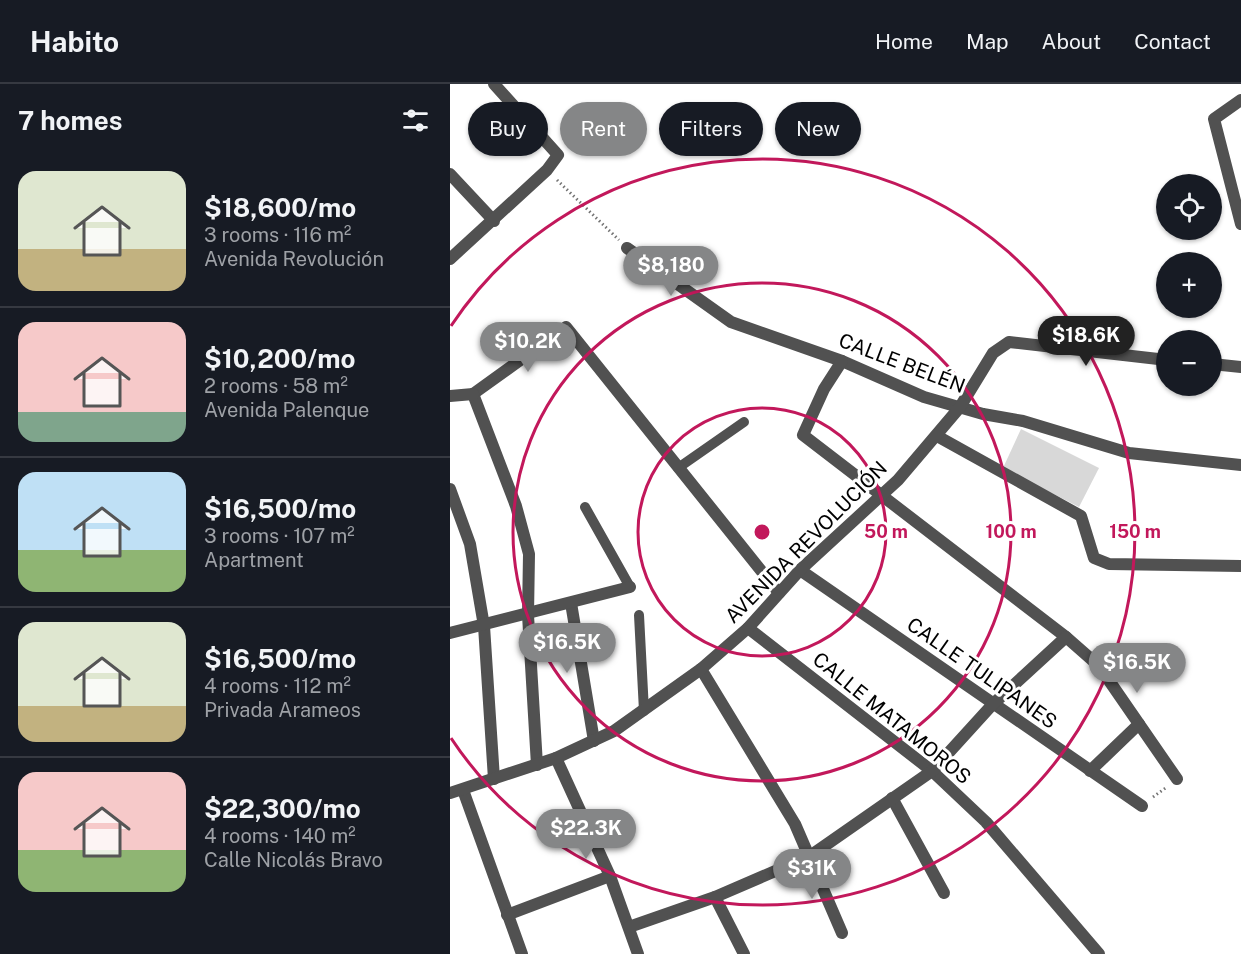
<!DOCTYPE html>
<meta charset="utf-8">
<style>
body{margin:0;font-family:"Public Sans",sans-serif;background:#242831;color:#f1f3f6;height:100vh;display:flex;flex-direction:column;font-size:22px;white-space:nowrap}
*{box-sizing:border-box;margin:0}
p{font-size:20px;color:#9ea1a6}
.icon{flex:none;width:33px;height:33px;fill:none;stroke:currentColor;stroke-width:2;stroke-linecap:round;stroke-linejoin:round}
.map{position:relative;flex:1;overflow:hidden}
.drawer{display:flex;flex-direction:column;background:#171b24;width:450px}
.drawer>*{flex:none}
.hud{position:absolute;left:18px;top:18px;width:570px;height:54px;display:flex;gap:12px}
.controls{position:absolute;left:706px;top:90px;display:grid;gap:12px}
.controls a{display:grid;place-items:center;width:66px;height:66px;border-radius:50%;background:#171b24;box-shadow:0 2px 4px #0004;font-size:30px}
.price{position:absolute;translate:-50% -51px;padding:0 14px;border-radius:21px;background:#858687;color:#fff;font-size:20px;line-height:39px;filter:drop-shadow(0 2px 3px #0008)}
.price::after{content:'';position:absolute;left:50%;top:36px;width:18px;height:14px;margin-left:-9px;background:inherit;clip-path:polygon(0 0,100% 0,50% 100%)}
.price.selected{background:#222;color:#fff}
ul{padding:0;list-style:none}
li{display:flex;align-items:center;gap:18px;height:150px;padding:0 18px}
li+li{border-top:2px solid #363941}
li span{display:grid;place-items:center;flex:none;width:168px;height:120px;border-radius:18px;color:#555}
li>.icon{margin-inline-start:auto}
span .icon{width:72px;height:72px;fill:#fffc;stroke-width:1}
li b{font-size:26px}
h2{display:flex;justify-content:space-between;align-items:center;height:72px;padding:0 18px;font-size:26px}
.tag{padding:0 21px;border-radius:27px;background:#171b24;box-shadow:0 2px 4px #0004;font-size:21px;line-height:54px}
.tag.selected{background:#858687;color:#fff}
header{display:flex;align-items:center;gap:36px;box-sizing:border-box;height:84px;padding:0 30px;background:#171b24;border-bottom:2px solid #363941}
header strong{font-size:28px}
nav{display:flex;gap:33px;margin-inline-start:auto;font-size:21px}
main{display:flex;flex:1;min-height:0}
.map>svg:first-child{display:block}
</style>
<header>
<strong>Habito</strong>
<nav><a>Home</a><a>Map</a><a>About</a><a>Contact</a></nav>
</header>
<main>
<section class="drawer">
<h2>7 homes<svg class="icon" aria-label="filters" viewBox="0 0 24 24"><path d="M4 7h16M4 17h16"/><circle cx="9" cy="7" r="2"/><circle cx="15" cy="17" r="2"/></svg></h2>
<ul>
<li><span style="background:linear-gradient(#dfe7d0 65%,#c2b280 0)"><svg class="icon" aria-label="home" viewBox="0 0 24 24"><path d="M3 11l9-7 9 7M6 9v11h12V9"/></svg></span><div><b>$18,600/mo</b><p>3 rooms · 116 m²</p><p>Avenida Revolución</p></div></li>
<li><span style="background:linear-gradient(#f6c9c9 75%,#7fa58c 0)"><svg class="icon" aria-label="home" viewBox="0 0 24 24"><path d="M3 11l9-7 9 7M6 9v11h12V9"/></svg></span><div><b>$10,200/mo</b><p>2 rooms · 58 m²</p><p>Avenida Palenque</p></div></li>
<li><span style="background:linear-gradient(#bfe0f5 65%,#8fb573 0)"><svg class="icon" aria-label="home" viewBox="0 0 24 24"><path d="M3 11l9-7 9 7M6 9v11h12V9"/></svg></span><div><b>$16,500/mo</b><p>3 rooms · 107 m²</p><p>Apartment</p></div></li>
<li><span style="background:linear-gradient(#dfe7d0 70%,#c2b280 0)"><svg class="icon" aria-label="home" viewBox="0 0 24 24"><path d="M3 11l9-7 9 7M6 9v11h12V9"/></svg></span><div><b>$16,500/mo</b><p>4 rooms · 112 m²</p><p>Privada Arameos</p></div></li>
<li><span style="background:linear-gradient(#f6c9c9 65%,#8fb573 0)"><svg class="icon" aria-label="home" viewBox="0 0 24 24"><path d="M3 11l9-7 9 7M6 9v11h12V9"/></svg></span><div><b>$22,300/mo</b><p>4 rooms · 140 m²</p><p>Calle Nicolás Bravo</p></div></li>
</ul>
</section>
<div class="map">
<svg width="791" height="870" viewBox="0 0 791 870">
<rect width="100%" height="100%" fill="#fff"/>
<!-- green -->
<polygon fill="#d8d8d8" points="571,345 649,384 629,423 553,384"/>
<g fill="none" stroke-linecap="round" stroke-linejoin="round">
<!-- path -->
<g stroke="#737373" stroke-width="3" stroke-dasharray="1.5 3" stroke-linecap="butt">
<polyline points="107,96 169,156"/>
<polyline points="703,713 717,703"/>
</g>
<!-- pedestrian -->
<g stroke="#515151" stroke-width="10">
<polyline points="228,384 294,338"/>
<polyline points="135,423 180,503"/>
<polyline points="189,531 194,627"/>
</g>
<!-- minor -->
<g stroke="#515151" stroke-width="12">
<polyline points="791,16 764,35 791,140"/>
<polyline points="0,90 44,137"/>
<polyline points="177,164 281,238 392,277 474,313 533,330 573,337 679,369 791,381"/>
<polyline points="0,175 97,86 108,71 44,0"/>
<polyline points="392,277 374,305 353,351 616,553 649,582 727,695"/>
<polyline points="762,280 791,283"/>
<polyline points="23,310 116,243 329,509"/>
<polyline points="23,310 66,422 79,470 78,531 87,681"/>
<polyline points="0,312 23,310"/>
<polyline points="487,352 631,432 644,474 659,480 791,482"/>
<polyline points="0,405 20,460 34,542 44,695"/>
<polyline points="350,486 692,722"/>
<polyline points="121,519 144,657"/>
<polyline points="298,544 482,687 536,738 649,870"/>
<polyline points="0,549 180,503"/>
<polyline points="251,585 345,740 392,849"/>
<polyline points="106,674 160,792 188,870"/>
<polyline points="640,687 689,640"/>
<polyline points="13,706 72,870"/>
<polyline points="0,709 106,674 164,647 251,585 298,544 350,486 448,396 510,323 543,269 559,258 717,276"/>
<polyline points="442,714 494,809"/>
<polyline points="265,813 294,870"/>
<polyline points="57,831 160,792"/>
<polyline points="179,843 265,813 360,772 482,687 542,621 616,553"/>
</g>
</g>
<!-- distance rings -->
<g fill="none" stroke="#c2185b" stroke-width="3">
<circle cx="312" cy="448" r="124"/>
<circle cx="312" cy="448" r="249"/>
<path d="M1 242A373 373 0 1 1 1 654"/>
</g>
<g text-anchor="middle" stroke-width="6" stroke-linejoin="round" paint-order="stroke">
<!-- street labels -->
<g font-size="20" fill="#000" stroke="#fff">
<text transform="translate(452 279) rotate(21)" y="7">CALLE BELÉN</text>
<text transform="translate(356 458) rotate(-45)" y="7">AVENIDA REVOLUCIÓN</text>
<text transform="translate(532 589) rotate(35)" y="7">CALLE TULIPANES</text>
<text transform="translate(442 634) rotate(39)" y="7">CALLE MATAMOROS</text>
</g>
</g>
<circle cx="312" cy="448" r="9" fill="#c2185b" stroke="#fff" stroke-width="3"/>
<g font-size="18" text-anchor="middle" font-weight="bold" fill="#c2185b" stroke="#fff" stroke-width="6" stroke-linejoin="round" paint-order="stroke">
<text x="436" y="454">50 m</text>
<text x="561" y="454">100 m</text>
<text x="685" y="454">150 m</text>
</g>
</svg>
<div class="controls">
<a><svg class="icon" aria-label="locate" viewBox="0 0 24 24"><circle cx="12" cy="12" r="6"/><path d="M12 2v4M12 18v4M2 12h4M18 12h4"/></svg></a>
<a>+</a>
<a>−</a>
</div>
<b class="price" style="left:221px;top:213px">$8,180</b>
<b class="price selected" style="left:636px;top:283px">$18.6K</b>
<b class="price" style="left:78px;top:289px">$10.2K</b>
<b class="price" style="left:117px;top:590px">$16.5K</b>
<b class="price" style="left:687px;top:610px">$16.5K</b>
<b class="price" style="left:136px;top:776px">$22.3K</b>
<b class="price" style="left:362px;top:816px">$31K</b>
<div class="hud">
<a class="tag">Buy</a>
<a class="tag selected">Rent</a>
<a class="tag">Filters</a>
<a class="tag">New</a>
</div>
</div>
</main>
